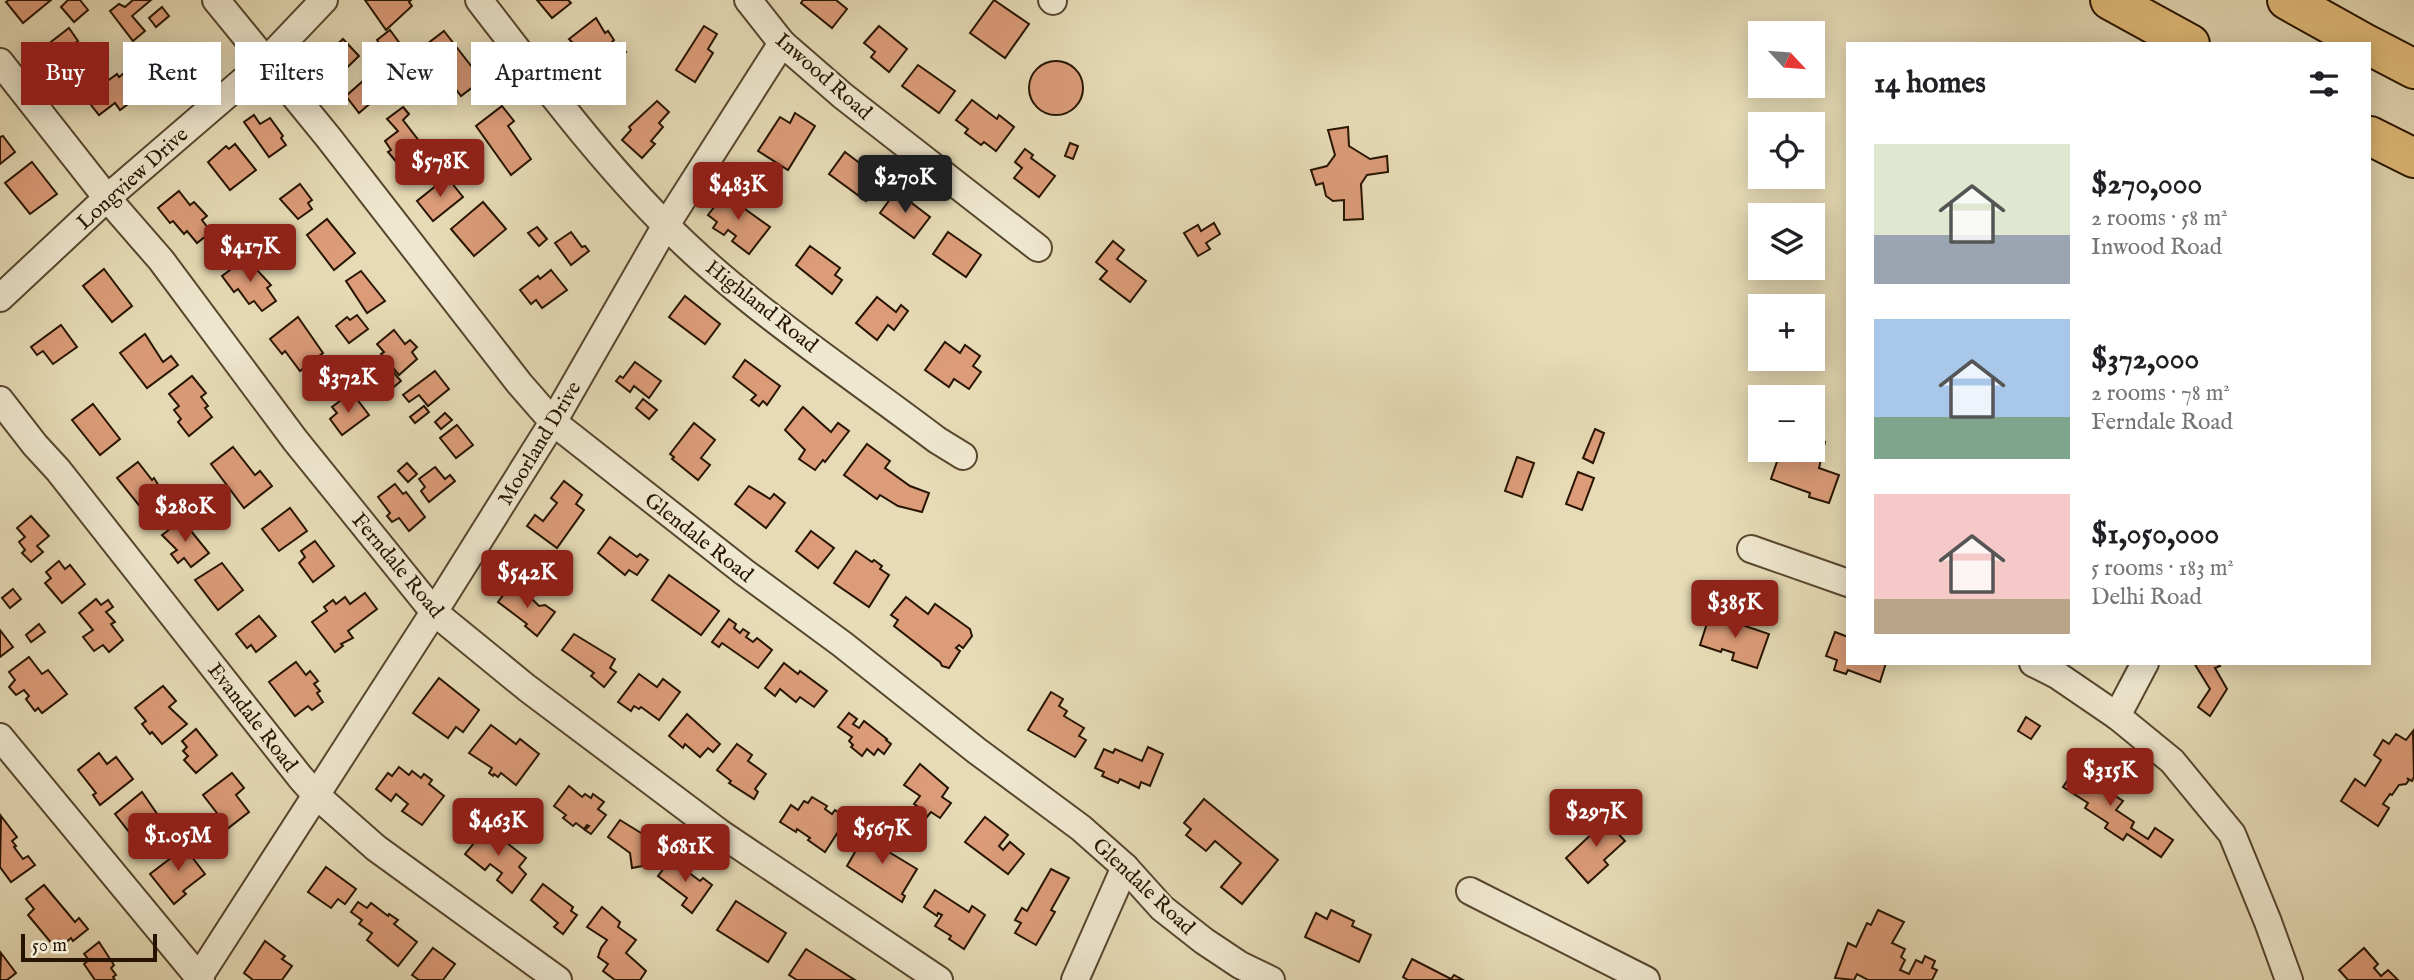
<!DOCTYPE html>
<meta charset="utf-8">
<style>
body{margin:0;font-family:"IM FELL English",serif;background:#f6f6f6;color:#202124;height:100vh;display:flex;flex-direction:column;font-size:26px;white-space:nowrap}
*{box-sizing:border-box;margin:0}
p{font-size:23px;color:#757577}
.icon{flex:none;width:38px;height:38px;fill:none;stroke:currentColor;stroke-width:2;stroke-linecap:round;stroke-linejoin:round}
.map{position:relative;flex:1;overflow:hidden}
.drawer{position:absolute;left:1846px;top:42px;width:525px;height:623px;display:flex;flex-direction:column;background:#fff;border-radius:0px;box-shadow:0 4px 18px #0003}
.drawer>*{flex:none}
.guide{position:absolute;left:21px;top:42px;width:665px;height:63px;display:flex;gap:14px}
.needle{width:46px;rotate:116deg}
.buttons{position:absolute;left:1748px;top:21px;display:grid;gap:14px}
.buttons a{display:grid;place-items:center;width:77px;height:77px;border-radius:0px;background:#fff;box-shadow:0 4px 18px #0003;font-size:35px}
.scale{position:absolute;left:21px;bottom:18px;width:136px;box-sizing:border-box;padding-left:7px;border:4px solid #271400;border-top:0;font-size:19px;line-height:24px;white-space:nowrap;color:#271400;-webkit-text-stroke:5px #efe8d0;paint-order:stroke}
.price{position:absolute;translate:-50% -60px;padding:0 16px;border-radius:7px;background:#8f2418;color:#fff;font-size:23px;line-height:46px;filter:drop-shadow(0 2px 4px #0008)}
.price::after{content:'';position:absolute;left:50%;top:42px;width:21px;height:16px;margin-left:-10px;background:inherit;clip-path:polygon(0 0,100% 0,50% 100%)}
.price.on{background:#222;color:#fff}
ul{padding:0;list-style:none}
li{display:flex;align-items:center;gap:21px;height:175px;padding:0 28px}
li span{display:grid;place-items:center;flex:none;width:196px;height:140px;border-radius:0px;color:#555}
li>.icon{margin-inline-start:auto}
span .icon{width:84px;height:84px;fill:#fffc;stroke-width:1}
li b{font-size:30px}
h2{display:flex;justify-content:space-between;align-items:center;height:84px;padding:0 28px;font-size:30px}
.pill{padding:0 24px;border-radius:0px;background:#fff;box-shadow:0 4px 18px #0003;font-size:24px;line-height:63px}
.pill.on{background:#8f2418;color:#fff}
.map>svg:first-child{display:block}
</style>
<div class="map">
<svg width="2414" height="980" viewBox="0 0 2414 980">
<rect width="100%" height="100%" fill="#e6dbb6"/>
<filter id="stains"><feTurbulence type="fractalNoise" baseFrequency=".00286" numOctaves="4"/><feColorMatrix values="0 0 0 0 .2 0 0 0 0 .09 0 0 0 0 .02 0 0 0 .5 -.17"/></filter>
<radialGradient id="worn" r=".72"><stop offset=".6" stop-color="#630" stop-opacity="0"/><stop offset="1" stop-color="#630" stop-opacity=".3"/></radialGradient>
<!-- building -->
<g fill="#dc9c79" stroke="#271400" stroke-width="2">
<polygon points="9,0 51,0 23,23 6,2"/>
<polygon points="68,0 80,0 88,10 74,22 61,7"/>
<polygon points="133,0 151,0 132,16 145,31 133,41 110,11 119,4 125,7"/>
<polygon points="365,0 411,0 409,2 412,6 386,30"/>
<polygon points="537,0 568,0 571,3 552,18"/>
<polygon points="803,0 836,0 847,9 832,28 801,3"/>
<polygon points="994,0 1029,24 1005,58 970,33"/>
<polygon points="162,7 169,16 156,27 149,18"/>
<polygon points="596,18 605,33 608,31 614,40 611,43 614,47 619,43 626,52 603,70 592,56 588,59 569,39"/>
<polygon points="704,26 717,34 708,49 713,53 695,82 676,70"/>
<polygon points="879,26 907,49 889,72 871,57 875,52 864,43"/>
<polygon points="69,28 78,41 72,45 91,68 73,81 47,45"/>
<polygon points="390,30 401,45 388,55 377,40"/>
<polygon points="444,31 482,80 461,96 446,76 441,80 418,51"/>
<polygon points="343,39 359,56 330,84 309,62 326,46 330,51"/>
<circle cx="1056" cy="88" r="27"/>
<polygon points="918,65 955,91 939,113 902,86"/>
<polygon points="133,66 140,76 130,84 139,96 120,110 115,103 99,115 91,105 107,92 102,85 117,74 119,77"/>
<polygon points="373,72 387,89 359,113 346,96"/>
<polygon points="972,100 997,119 999,115 1014,127 996,151 984,142 981,145 965,133 968,129 956,120"/>
<polygon points="657,101 669,112 659,123 663,127 651,141 655,144 642,158 622,140 631,130 629,127"/>
<polygon points="502,106 514,121 508,126 531,159 511,175 476,126"/>
<polygon points="403,107 409,114 403,120 423,146 399,165 388,152 391,150 385,141 398,131 387,119"/>
<polygon points="795,113 815,126 788,170 758,151 780,117 790,123"/>
<polygon points="254,115 260,124 270,118 283,136 281,138 286,145 269,157 244,122"/>
<polygon points="1348,127 1349,146 1370,159 1387,156 1388,172 1367,175 1361,184 1363,219 1344,220 1344,200 1333,201 1326,196 1323,183 1316,185 1311,170 1327,166 1335,155 1328,130"/>
<polygon points="3,136 15,152 0,164 0,137"/>
<polygon points="1070,143 1078,146 1073,159 1065,156"/>
<polygon points="235,144 256,170 230,190 208,162 226,146 229,149"/>
<polygon points="1025,149 1033,155 1031,158 1055,176 1039,197 1014,178 1022,168 1015,162"/>
<polygon points="845,152 882,180 866,201 829,174"/>
<polygon points="32,162 57,194 30,214 5,183"/>
<polygon points="447,177 463,197 433,221 417,201"/>
<polygon points="300,184 312,200 308,203 312,209 298,219 280,199"/>
<polygon points="179,191 190,205 194,202 207,216 202,220 211,232 197,243 187,231 184,234 173,221 170,223 158,208"/>
<polygon points="896,191 930,217 914,238 880,213"/>
<polygon points="725,193 733,199 736,196 748,205 745,209 770,227 749,254 732,241 736,236 728,230 724,235 713,228 717,222 708,215"/>
<polygon points="483,202 506,229 474,256 451,229"/>
<polygon points="327,219 355,253 334,270 307,235"/>
<polygon points="1214,223 1220,234 1206,243 1210,249 1198,256 1184,233 1198,225 1201,231"/>
<polygon points="537,227 547,239 539,246 528,233"/>
<polygon points="571,232 582,247 585,246 589,251 571,265 555,243"/>
<polygon points="948,232 981,255 966,277 933,254"/>
<polygon points="1113,241 1124,250 1117,259 1146,281 1130,302 1100,279 1107,271 1096,262"/>
<polygon points="810,246 840,268 835,275 842,280 832,294 796,265"/>
<polygon points="246,258 271,285 267,288 276,301 262,311 254,301 249,304 238,289 234,292 222,276"/>
<polygon points="104,269 132,306 112,322 83,286"/>
<polygon points="551,270 567,290 542,308 536,300 531,304 520,290 538,276 540,279"/>
<polygon points="361,271 385,301 367,313 346,281"/>
<polygon points="685,296 720,324 705,344 669,317"/>
<polygon points="877,297 896,312 901,305 908,311 894,330 888,325 877,340 856,323"/>
<polygon points="357,315 368,329 349,343 336,326 347,317 350,320"/>
<polygon points="298,317 323,353 300,371 285,351 282,354 270,339"/>
<polygon points="61,325 77,347 53,364 43,351 37,355 31,347"/>
<polygon points="394,330 405,344 410,340 417,347 412,352 417,359 399,375 381,354 384,352 377,344"/>
<polygon points="145,334 163,362 171,356 178,365 147,388 120,353"/>
<polygon points="945,342 960,353 965,345 980,356 973,366 981,372 969,389 954,379 949,387 925,370"/>
<polygon points="745,360 780,386 767,405 763,401 759,406 751,400 756,395 733,377"/>
<polygon points="635,362 661,381 649,398 634,386 630,392 616,381 620,376 623,378"/>
<polygon points="435,371 449,389 428,406 419,395 409,402 403,395"/>
<polygon points="394,373 401,381 389,391 382,383"/>
<polygon points="192,376 206,393 201,397 208,406 205,408 212,417 189,436 178,422 181,419 174,410 179,406 169,394"/>
<polygon points="1793,386 1807,391 1805,397 1789,397"/>
<polygon points="344,398 349,403 356,398 369,415 342,435 330,419 337,413 332,407"/>
<polygon points="643,399 657,410 649,419 636,408"/>
<polygon points="93,404 120,439 100,455 72,420"/>
<polygon points="424,406 429,412 415,423 410,417"/>
<polygon points="803,407 831,432 838,423 849,431 825,462 823,460 815,470 799,459 805,450 785,430"/>
<polygon points="445,413 452,420 441,429 435,422"/>
<polygon points="694,423 715,440 701,458 710,465 698,480 672,459 674,457 670,454"/>
<polygon points="457,425 473,445 456,458 440,438"/>
<polygon points="1595,429 1604,433 1593,463 1583,458"/>
<polygon points="1813,438 1825,442 1819,468 1839,475 1829,503 1809,497 1810,493 1771,479 1780,453 1791,457 1794,450 1813,450"/>
<polygon points="867,444 890,461 885,468 910,486 929,493 922,512 898,506 880,495 877,499 844,475"/>
<polygon points="233,447 255,475 260,471 272,486 244,508 211,464"/>
<polygon points="1517,457 1534,463 1522,497 1505,491"/>
<polygon points="138,462 152,480 154,478 167,499 146,514 117,478"/>
<polygon points="407,463 417,474 408,482 398,471"/>
<polygon points="435,467 445,479 450,475 455,481 429,502 421,491 425,487 419,479"/>
<polygon points="1578,472 1594,478 1582,510 1566,504"/>
<polygon points="564,481 582,495 576,504 584,510 557,548 527,526 535,515 543,521 557,503 551,498"/>
<polygon points="395,484 403,494 406,492 425,517 409,531 399,518 392,522 387,516 390,513 378,497"/>
<polygon points="749,486 770,499 774,494 785,503 766,528 735,504"/>
<polygon points="290,508 307,531 279,551 262,529"/>
<polygon points="31,516 49,536 37,546 43,552 31,562 22,553 25,550 19,542 25,537 17,528"/>
<polygon points="182,520 209,553 191,567 184,558 178,563 171,554 177,550 162,535"/>
<polygon points="811,531 834,548 818,568 796,551"/>
<polygon points="610,537 637,557 640,554 648,560 637,575 629,570 625,575 598,553"/>
<polygon points="315,541 334,566 313,582 299,563 305,557 301,551"/>
<polygon points="856,551 872,562 874,560 882,566 880,569 889,575 869,607 834,583"/>
<polygon points="59,561 65,569 70,565 85,584 62,603 45,583 51,578 46,572"/>
<polygon points="222,563 243,590 218,610 195,580"/>
<polygon points="669,575 719,611 701,635 652,600"/>
<polygon points="510,586 521,595 524,591 539,606 545,605 555,612 537,636 525,626 527,624 498,602"/>
<polygon points="13,589 21,599 10,608 2,598"/>
<polygon points="365,593 377,609 348,631 353,638 341,644 343,646 335,652 312,622 327,611 324,607 333,600 336,604 345,597 350,604"/>
<polygon points="906,597 928,614 935,604 970,629 972,636 963,648 959,645 956,648 960,651 949,668 942,666 940,662 894,626 898,620 891,615"/>
<polygon points="96,599 101,605 108,600 113,607 106,612 115,622 111,624 123,640 109,652 103,645 94,651 83,637 93,630 79,613"/>
<polygon points="1710,614 1769,634 1757,668 1732,660 1734,653 1722,649 1721,652 1700,645"/>
<polygon points="259,616 276,636 256,652 251,645 247,648 236,634"/>
<polygon points="729,619 736,624 734,628 740,633 743,629 749,633 746,637 753,642 757,638 772,650 758,668 722,643 719,647 712,642"/>
<polygon points="39,624 45,632 31,642 26,635"/>
<polygon points="0,630 13,647 0,657"/>
<polygon points="1835,632 1848,637 1848,663 1886,663 1880,682 1848,670 1846,674 1834,670 1837,660 1826,656"/>
<polygon points="574,634 615,659 610,668 616,672 604,687 591,676 594,673 562,650"/>
<polygon points="29,657 42,674 48,670 67,694 42,713 38,708 35,711 26,699 29,696 24,690 16,695 9,687 15,680 9,672"/>
<polygon points="296,662 306,675 310,671 318,681 314,684 320,691 317,693 323,702 312,710 308,706 295,716 269,682"/>
<polygon points="784,663 798,674 800,671 827,691 814,707 800,697 796,702 780,689 775,696 765,688"/>
<polygon points="2194,663 2218,663 2220,666 2215,668 2227,689 2210,716 2198,707 2210,689"/>
<polygon points="639,674 657,687 663,679 680,692 659,720 641,707 639,709 634,706 631,711 618,702"/>
<polygon points="439,678 479,710 463,732 456,727 448,738 413,713"/>
<polygon points="163,686 176,701 169,707 187,724 162,744 152,732 150,734 142,724 146,721 135,708"/>
<polygon points="1051,692 1063,699 1059,706 1067,711 1064,716 1084,728 1079,736 1086,740 1075,757 1028,730"/>
<polygon points="849,713 857,719 853,724 859,728 864,721 887,739 886,740 891,744 884,754 878,749 874,755 867,749 862,756 851,747 853,745 849,741 852,737 838,727"/>
<polygon points="687,714 720,744 713,752 708,748 700,757 685,744 683,748 669,736"/>
<polygon points="2026,717 2040,726 2031,739 2018,731"/>
<polygon points="491,725 516,744 520,739 539,754 516,785 501,773 498,777 494,774 493,776 489,773 492,768 469,753"/>
<polygon points="196,729 217,755 196,773 184,760 188,756 183,751 187,747 182,741"/>
<polygon points="2413,731 2414,777 2412,781 2407,778 2409,780 2406,784 2399,785 2392,795 2390,794 2383,804 2389,808 2378,826 2341,801 2355,779 2365,786 2381,760 2374,755 2383,740 2389,744 2396,734 2406,740"/>
<polygon points="737,744 752,755 748,761 766,774 755,789 758,792 754,799 729,783 731,781 717,770"/>
<polygon points="1148,747 1163,754 1150,786 1141,782 1139,788 1120,779 1118,783 1102,776 1104,772 1095,768 1104,749 1113,753 1115,749 1142,761"/>
<polygon points="99,753 107,764 116,757 133,779 100,805 93,795 96,793 78,770"/>
<polygon points="2085,755 2099,764 2089,779 2123,801 2116,810 2134,822 2131,828 2148,839 2155,828 2173,840 2161,857 2127,834 2123,840 2105,828 2108,823 2085,808 2088,803 2063,787"/>
<polygon points="920,764 948,788 942,797 951,803 940,818 931,812 926,818 918,811 920,808 914,804 920,796 904,785"/>
<polygon points="399,767 409,775 412,771 421,778 424,774 432,780 429,784 444,796 422,825 402,811 408,804 396,794 391,801 376,789 388,773 392,776"/>
<polygon points="232,773 244,788 236,795 249,812 222,833 213,822 220,817 203,795"/>
<polygon points="569,786 582,797 585,794 591,798 593,794 604,802 598,809 606,815 591,834 585,830 589,826 587,825 584,829 576,823 573,826 563,818 566,815 554,806"/>
<polygon points="142,792 169,831 148,847 137,834 133,837 115,814"/>
<polygon points="812,797 827,806 825,809 832,814 835,810 847,818 825,852 808,840 810,838 797,829 796,832 780,822 791,805 798,810 804,801 808,803"/>
<polygon points="1204,799 1278,860 1242,904 1221,887 1241,863 1215,841 1206,851 1186,835 1191,829 1184,823"/>
<polygon points="1598,812 1625,841 1604,860 1608,865 1588,883 1566,858 1597,829 1589,821"/>
<polygon points="1,816 17,837 12,841 16,846 14,847 23,859 28,856 35,865 11,882 0,867"/>
<polygon points="985,817 1008,835 999,846 1003,850 1010,842 1024,854 1008,874 965,842"/>
<polygon points="620,820 662,846 647,865 632,868 630,853 608,837"/>
<polygon points="487,827 526,858 519,867 526,874 512,893 497,880 502,873 490,864 485,870 465,854"/>
<polygon points="874,829 886,836 879,846 917,869 902,894 905,896 902,902 847,866 863,838 867,841"/>
<polygon points="186,841 196,854 192,857 205,874 183,891 186,894 174,904 150,874 180,851 178,848"/>
<polygon points="671,859 700,881 703,878 712,885 692,913 682,905 687,898 658,876"/>
<polygon points="326,867 356,889 345,904 338,899 331,908 308,892"/>
<polygon points="1051,869 1069,878 1051,910 1055,912 1036,945 1015,933 1021,923 1015,920 1022,908 1027,911"/>
<polygon points="543,884 573,907 571,911 577,915 563,934 554,927 558,923 531,900"/>
<polygon points="44,885 75,922 79,918 88,929 73,941 71,938 63,945 59,940 53,945 28,915 34,909 26,899"/>
<polygon points="935,890 969,912 972,906 985,915 964,949 949,939 951,936 935,926 942,915 938,913 937,916 924,907"/>
<polygon points="736,901 786,933 768,962 717,930"/>
<polygon points="358,902 367,908 371,903 388,916 389,914 398,920 394,924 417,942 398,966 367,940 372,933 359,924 362,920 351,912"/>
<polygon points="602,907 620,922 618,927 636,940 626,953 646,971 640,980 615,980 603,971 608,964 598,957 601,948 607,940 587,927"/>
<polygon points="1331,910 1354,921 1352,926 1371,935 1359,962 1305,937 1316,913 1327,919"/>
<polygon points="1878,910 1904,922 1892,943 1905,949 1901,957 1905,960 1900,970 1909,974 1916,960 1922,963 1925,956 1935,961 1932,968 1937,970 1932,980 1868,980 1857,974 1854,980 1835,978 1848,943 1856,947 1867,923 1871,925"/>
<polygon points="265,941 285,956 282,959 292,966 282,980 253,980 244,973"/>
<polygon points="99,942 114,965 111,968 116,975 113,977 115,980 95,980 84,964 89,960 84,954"/>
<polygon points="433,948 455,964 443,980 419,980 412,975"/>
<polygon points="2364,948 2378,964 2374,968 2381,976 2388,970 2398,980 2348,980 2339,970"/>
<polygon points="806,949 855,980 797,980 789,975"/>
<polygon points="1,953 16,973 7,980 0,980"/>
<polygon points="1412,959 1451,979 1454,975 1463,980 1408,980 1403,977"/>
</g>
<g fill="none" stroke-linecap="round" stroke-linejoin="round">
<defs>
<g id="minor">
<polyline points="216,0 328,137 519,383 553,422 744,572 842,644 977,751 1081,828 1125,867 1162,908 1204,941 1240,965 1271,980"/>
<path d="M 479,0 C 544,84 608,171 685,244 C 760,315 854,377 937,440 L 963,456"/>
<polyline points="748,0 782,43 843,96 1038,248"/>
<polyline points="1052,0 1053,1"/>
<polyline points="0,62 107,198 161,260 295,440 434,612 527,688 720,833 939,980"/>
<polyline points="0,298 107,198 265,62 324,0"/>
<polyline points="0,400 35,445 58,470 300,777 316,795 376,848 558,980"/>
<polyline points="1751,549 1848,583"/>
<polyline points="2033,663 2057,675 2117,716 2172,761 2232,834 2268,922 2289,980"/>
<polyline points="2117,716 2145,663"/>
<polyline points="0,737 201,980"/>
<polyline points="1470,891 1646,980"/>
<polyline points="197,980 434,612 553,422 666,225 782,43"/>
<polyline points="1075,980 1125,867"/>
</g>
<g id="highway">
<polyline points="2110,0 2190,44"/>
<polyline points="2287,0 2366,44"/>
<polyline points="2370,46 2414,69"/>
<polyline points="2370,136 2414,158"/>
</g>
</defs>
<!-- minor casing -->
<use href="#minor" stroke="#57462e" stroke-width="30"/>
<!-- highway casing -->
<use href="#highway" stroke="#271400" stroke-width="42"/>
<!-- minor -->
<use href="#minor" stroke="#efe8d0" stroke-width="26"/>
<!-- highway -->
<use href="#highway" stroke="#e3be7b" stroke-width="38"/>
</g>
<g text-anchor="middle" stroke-width="5" stroke-linejoin="round" paint-order="stroke">
<!-- street labels -->
<g font-size="21" fill="#271400" stroke="#efe8d0">
<text transform="translate(824 76) rotate(41)" y="7">Inwood Road</text>
<text transform="translate(132 178) rotate(-42)" y="7">Longview Drive</text>
<text transform="translate(762 306) rotate(38)" y="7">Highland Road</text>
<text transform="translate(539 443) rotate(-59)" y="7">Moorland Drive</text>
<text transform="translate(699 537) rotate(38)" y="7">Glendale Road</text>
<text transform="translate(398 565) rotate(50)" y="7">Ferndale Road</text>
<text transform="translate(253 717) rotate(52)" y="7">Evandale Road</text>
<text transform="translate(1144 886) rotate(43)" y="7">Glendale Road</text>
</g>
</g>
<rect width="100%" height="100%" filter="url(#stains)"/>
<rect width="100%" height="100%" fill="url(#worn)"/>
</svg>
<div class="buttons">
<a><svg class="needle" viewBox="-14 -14 28 28"><path d="M0-13l5 13h-10z" fill="#e53935"/><path d="M0 13l5-13h-10z" fill="#757577"/></svg></a>
<a><svg class="icon" aria-label="locate" viewBox="0 0 24 24"><circle cx="12" cy="12" r="6"/><path d="M12 2v4M12 18v4M2 12h4M18 12h4"/></svg></a>
<a><svg class="icon" aria-label="layers" viewBox="0 0 24 24"><path d="M12 4l9 5-9 5-9-5zM3 14l9 5 9-5"/></svg></a>
<a>+</a>
<a>−</a>
</div>
<div class="scale">50 m</div>
<b class="price" style="left:440px;top:199px">$578K</b>
<b class="price on" style="left:905px;top:215px">$270K</b>
<b class="price" style="left:738px;top:222px">$483K</b>
<b class="price" style="left:250px;top:284px">$417K</b>
<b class="price" style="left:348px;top:415px">$372K</b>
<b class="price" style="left:185px;top:544px">$280K</b>
<b class="price" style="left:527px;top:610px">$542K</b>
<b class="price" style="left:1735px;top:640px">$385K</b>
<b class="price" style="left:2110px;top:808px">$315K</b>
<b class="price" style="left:1596px;top:849px">$297K</b>
<b class="price" style="left:498px;top:858px">$463K</b>
<b class="price" style="left:882px;top:866px">$567K</b>
<b class="price" style="left:178px;top:873px">$1.05M</b>
<b class="price" style="left:685px;top:884px">$681K</b>
<div class="guide">
<a class="pill on">Buy</a>
<a class="pill">Rent</a>
<a class="pill">Filters</a>
<a class="pill">New</a>
<a class="pill">Apartment</a>
</div>
<section class="drawer">
<h2>14 homes<svg class="icon" aria-label="filters" viewBox="0 0 24 24"><path d="M4 7h16M4 17h16"/><circle cx="9" cy="7" r="2"/><circle cx="15" cy="17" r="2"/></svg></h2>
<ul>
<li><span style="background:linear-gradient(#dfe7d0 65%,#9aa5b1 0)"><svg class="icon" aria-label="home" viewBox="0 0 24 24"><path d="M3 11l9-7 9 7M6 9v11h12V9"/></svg></span><div><b>$270,000</b><p>2 rooms · 58 m²</p><p>Inwood Road</p></div></li>
<li><span style="background:linear-gradient(#a9c7e8 70%,#7fa58c 0)"><svg class="icon" aria-label="home" viewBox="0 0 24 24"><path d="M3 11l9-7 9 7M6 9v11h12V9"/></svg></span><div><b>$372,000</b><p>2 rooms · 78 m²</p><p>Ferndale Road</p></div></li>
<li><span style="background:linear-gradient(#f6c9c9 75%,#b9a48a 0)"><svg class="icon" aria-label="home" viewBox="0 0 24 24"><path d="M3 11l9-7 9 7M6 9v11h12V9"/></svg></span><div><b>$1,050,000</b><p>5 rooms · 183 m²</p><p>Delhi Road</p></div></li>
</ul>
</section>
</div>
